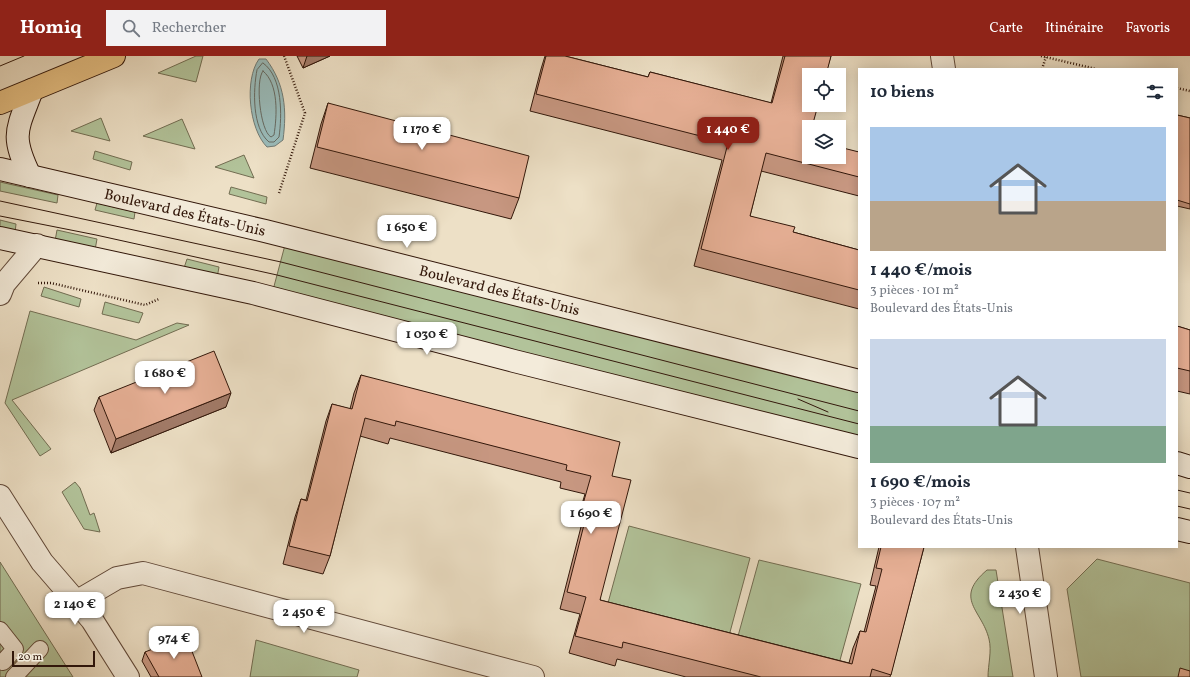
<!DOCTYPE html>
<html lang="fr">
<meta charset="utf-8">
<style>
body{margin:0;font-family:Vollkorn,serif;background:#f2f2f3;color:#1f2937;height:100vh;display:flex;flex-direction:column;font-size:15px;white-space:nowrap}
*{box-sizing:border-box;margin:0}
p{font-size:13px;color:#747a83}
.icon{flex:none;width:22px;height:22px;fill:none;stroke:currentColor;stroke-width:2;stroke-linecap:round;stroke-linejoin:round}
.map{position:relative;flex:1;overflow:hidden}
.panel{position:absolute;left:858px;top:12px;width:320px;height:480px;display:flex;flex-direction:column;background:#fff;border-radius:0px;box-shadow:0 2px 10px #0003}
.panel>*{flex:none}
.tools{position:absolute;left:802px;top:12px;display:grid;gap:8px}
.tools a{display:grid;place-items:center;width:44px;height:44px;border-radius:0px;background:#fff;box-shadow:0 2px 10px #0003;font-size:20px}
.scale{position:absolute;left:12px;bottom:10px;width:83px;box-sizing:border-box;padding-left:4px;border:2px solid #32170a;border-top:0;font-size:11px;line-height:14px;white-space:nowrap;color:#32170a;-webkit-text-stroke:3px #f3ebda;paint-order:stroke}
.price{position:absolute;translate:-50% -34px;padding:0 9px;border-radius:8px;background:#fff;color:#222;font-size:13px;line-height:26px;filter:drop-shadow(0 1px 2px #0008)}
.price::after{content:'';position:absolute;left:50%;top:24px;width:12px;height:9px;margin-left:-6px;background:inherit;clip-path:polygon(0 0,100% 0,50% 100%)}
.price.selected{background:#8f2418;color:#fff}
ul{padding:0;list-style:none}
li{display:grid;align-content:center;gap:8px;height:212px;padding:0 12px}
li span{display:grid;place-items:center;height:124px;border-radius:0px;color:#555}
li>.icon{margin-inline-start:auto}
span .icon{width:72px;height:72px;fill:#fffc;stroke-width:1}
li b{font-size:17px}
h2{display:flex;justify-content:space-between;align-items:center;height:48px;padding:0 12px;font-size:17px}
header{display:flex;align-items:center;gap:24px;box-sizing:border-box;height:56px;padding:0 20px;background:#8f2418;color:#fff}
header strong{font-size:19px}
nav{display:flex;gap:22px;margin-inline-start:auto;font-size:14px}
.search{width:280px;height:36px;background:#f2f2f3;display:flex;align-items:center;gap:10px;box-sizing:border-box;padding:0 14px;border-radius:0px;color:#747a83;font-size:15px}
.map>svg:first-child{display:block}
</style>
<header>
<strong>Homiq</strong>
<div class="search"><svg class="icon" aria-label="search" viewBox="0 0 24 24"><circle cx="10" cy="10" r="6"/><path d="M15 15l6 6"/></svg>Rechercher</div>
<nav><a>Carte</a><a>Itinéraire</a><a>Favoris</a></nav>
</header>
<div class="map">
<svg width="1190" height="621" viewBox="0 0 1190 621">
<rect width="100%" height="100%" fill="#ede0c6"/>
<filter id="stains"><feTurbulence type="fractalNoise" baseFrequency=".005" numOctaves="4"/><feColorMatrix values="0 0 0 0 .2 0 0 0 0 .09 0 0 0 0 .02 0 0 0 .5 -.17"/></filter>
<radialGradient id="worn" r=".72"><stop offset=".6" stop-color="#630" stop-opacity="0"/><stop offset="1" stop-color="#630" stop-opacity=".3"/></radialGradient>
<!-- green -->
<g fill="#b2c39a" stroke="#726d52">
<polygon points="196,0 203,0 196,26 158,17"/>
<polygon points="101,62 110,85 71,75"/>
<polygon points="182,63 195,93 143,80"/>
<polygon points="95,95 132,106 130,114 93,103"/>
<polygon points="244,99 254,122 215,111"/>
<polygon points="0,126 58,139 57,147 0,135"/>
<polygon points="231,131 267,141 266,148 229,138"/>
<polygon points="97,147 135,156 134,163 95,154"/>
<polygon points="0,164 16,168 15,177 0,174"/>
<polygon points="57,174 97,183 95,194 55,185"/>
<polygon points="285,189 859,336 859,384 273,234"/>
<polygon points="187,203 219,211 217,222 183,215"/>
<polygon points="44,231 81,243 79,251 41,240"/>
<polygon points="105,246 143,257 139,267 102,258"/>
<polygon points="30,255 136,284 177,267 189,269 12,344 51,393 40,400 5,347"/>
<polygon points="75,426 80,432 90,459 94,457 100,476 84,473 62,436"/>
<polygon points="629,470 750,502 726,591 605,558"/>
<polygon points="1097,503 1190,527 1190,621 1081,621 1067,533"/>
<polygon points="759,504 861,528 837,615 735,591"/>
<polygon points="0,506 73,621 0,621"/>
<path d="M 987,514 L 996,514 L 1013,621 L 988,621 C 988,609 992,595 989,583 C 982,554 953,543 987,514 Z"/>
<polygon points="256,584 359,614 357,621 250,621"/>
</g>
<!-- water -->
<path fill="#9abcbb" stroke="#707a74" d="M 259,3 L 266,3 C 285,28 287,54 283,84 L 275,90 L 267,91 C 249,73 244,24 259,3 Z"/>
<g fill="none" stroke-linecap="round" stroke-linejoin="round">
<!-- shore -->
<g stroke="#666a62" stroke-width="1">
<path d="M 263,7 C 283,21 282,60 279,81 L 274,86 L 269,86 C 252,72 253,34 257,14 Z"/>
<path d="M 263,15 C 279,28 277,60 274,79 L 271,81 C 260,75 255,24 263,15 Z"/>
</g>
<defs>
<g id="service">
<polyline points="0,574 15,593 3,606"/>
<polyline points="14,621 40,593"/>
</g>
<g id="minor">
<polyline points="942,0 944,13"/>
<polyline points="0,238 4,228 37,189"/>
<polyline points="0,440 42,506 92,564 128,621"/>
<polyline points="1027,491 1046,621"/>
<polyline points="76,546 117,522 143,517 533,621"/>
</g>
<g id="secondary">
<path id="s1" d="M 0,113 L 265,175 L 859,325"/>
<path d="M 30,120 C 10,79 17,74 32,34"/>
<polyline points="0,182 253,237 514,305 859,391"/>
<polyline points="1177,407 1190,411"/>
<polyline points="1177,473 1190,476"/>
</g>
<polyline id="primary" points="0,47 114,0"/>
</defs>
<!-- service casing -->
<use href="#service" stroke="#614939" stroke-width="18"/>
<!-- minor casing -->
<use href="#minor" stroke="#614939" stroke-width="24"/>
<!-- secondary casing -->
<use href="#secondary" stroke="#32170a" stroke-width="24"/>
<!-- primary casing -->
<use href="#primary" stroke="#32170a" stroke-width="24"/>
<!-- path -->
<g stroke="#32170a" stroke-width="2.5" stroke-dasharray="1 2" stroke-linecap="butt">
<polyline points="1041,0 1096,13"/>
<polyline points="1042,13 1046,1"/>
<polyline points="1177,32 1190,35"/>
<polyline points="279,137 305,57 284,0"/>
<polyline points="38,227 51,227 145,249 159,243"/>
</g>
<!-- service -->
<use href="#service" stroke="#f3ebda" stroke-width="16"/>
<!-- minor -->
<use href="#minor" stroke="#f3ebda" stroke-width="22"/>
<!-- secondary -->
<use href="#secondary" stroke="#f3ebda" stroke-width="22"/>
<!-- primary -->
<use href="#primary" stroke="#e6c083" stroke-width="22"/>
<!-- tram -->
<g stroke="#32170a" stroke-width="1">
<polyline points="0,10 24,0"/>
<polyline points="0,145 281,206 859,355"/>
<polyline points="0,160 96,179 277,219 859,368"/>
<polyline points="798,343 828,356"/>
<polyline points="1177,434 1190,437"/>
<polyline points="1177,450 1190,453"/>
</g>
</g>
<!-- wall -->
<g fill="#c79781" stroke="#32170a">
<polygon points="297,0 330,0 303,12"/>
<polygon points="545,0 565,0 648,21 650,16 771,47 783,0 831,0 809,71 809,101 859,96 859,140 761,115 750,160 793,176 859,194 859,253 694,210 722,104 530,55 541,13"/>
<polygon points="328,47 519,142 511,163 310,112 321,68"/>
<polygon points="1177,59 1190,62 1190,153 1177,150"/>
<polygon points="1177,270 1190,274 1190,338 1177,335"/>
<polygon points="361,319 612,420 600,544 849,607 853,592 860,575 864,576 876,530 870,529 879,491 924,491 890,621 686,621 617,603 615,610 569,597 580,558 560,553 582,467 577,465 585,438 560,432 561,426 390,382 388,388 360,380 330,500 323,518 283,508 295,461 301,443 306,444 326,365 332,348 350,353 354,337"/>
<polygon points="99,341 226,351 111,397 94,354"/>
<polygon points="145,596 202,621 151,621 142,605"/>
</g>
<!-- shaded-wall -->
<g fill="#a27b69" stroke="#32170a">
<polygon points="307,0 330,0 303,12"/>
<polygon points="231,337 226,351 111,397 116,383"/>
</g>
<!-- building -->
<g fill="#e7b096" stroke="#32170a">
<polygon points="546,0 565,0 648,21 650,16 772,47 785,0 831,0 826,19 809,19 809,49 818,49 812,71 809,71 809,101 839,101 839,91 859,96 859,121 766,97 750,160 795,171 793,176 859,194 859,234 701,193 728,87 536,38"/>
<polygon points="328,47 529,100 519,142 317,91"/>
<polygon points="1177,59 1190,62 1190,148 1177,144"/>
<polygon points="1177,270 1190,274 1190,315 1177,312"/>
<polygon points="214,295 231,337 116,383 99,341"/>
<polygon points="361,319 620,386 612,420 631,424 600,544 852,608 860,575 866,576 882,513 876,512 881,491 924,491 891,619 872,613 870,621 761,621 623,586 622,592 575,580 586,541 567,536 589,449 583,448 591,420 566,414 567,409 396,365 395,370 365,362 330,500 289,490 301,443 307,445 332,348 352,353"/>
<polygon points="186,580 202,621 159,621 145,596"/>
<polygon points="1180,612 1190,615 1190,621 1178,621"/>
</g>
<g text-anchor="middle" stroke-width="3" stroke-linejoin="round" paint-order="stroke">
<!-- street labels -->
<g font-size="15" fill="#32170a" stroke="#f3ebda">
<text dy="5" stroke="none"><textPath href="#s1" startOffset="190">Boulevard des États-Unis</textPath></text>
<text dy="5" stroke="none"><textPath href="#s1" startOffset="514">Boulevard des États-Unis</textPath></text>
</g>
</g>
<rect width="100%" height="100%" filter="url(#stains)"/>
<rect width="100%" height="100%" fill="url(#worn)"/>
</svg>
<div class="tools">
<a><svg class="icon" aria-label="locate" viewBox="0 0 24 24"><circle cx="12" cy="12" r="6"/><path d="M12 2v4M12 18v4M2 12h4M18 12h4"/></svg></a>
<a><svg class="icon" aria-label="layers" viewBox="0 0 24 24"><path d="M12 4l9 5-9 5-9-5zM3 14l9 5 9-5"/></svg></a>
</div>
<div class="scale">20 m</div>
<b class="price" style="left:422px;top:95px">1 170 €</b>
<b class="price selected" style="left:728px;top:95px">1 440 €</b>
<b class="price" style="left:407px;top:193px">1 650 €</b>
<b class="price" style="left:427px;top:300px">1 030 €</b>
<b class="price" style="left:165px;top:339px">1 680 €</b>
<b class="price" style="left:591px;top:479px">1 690 €</b>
<b class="price" style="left:1020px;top:559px">2 430 €</b>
<b class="price" style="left:75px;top:570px">2 140 €</b>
<b class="price" style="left:304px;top:578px">2 450 €</b>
<b class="price" style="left:174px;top:604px">974 €</b>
<section class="panel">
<h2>10 biens<svg class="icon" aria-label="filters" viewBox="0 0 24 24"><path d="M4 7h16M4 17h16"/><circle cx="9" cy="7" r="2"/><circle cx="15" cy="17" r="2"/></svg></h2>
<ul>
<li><span style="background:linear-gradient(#a9c7e8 60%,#b9a48a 0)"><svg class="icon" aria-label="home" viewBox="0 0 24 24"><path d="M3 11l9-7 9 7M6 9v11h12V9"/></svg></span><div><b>1 440 €/mois</b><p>3 pièces · 101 m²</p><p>Boulevard des États-Unis</p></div></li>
<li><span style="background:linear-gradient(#c9d6e8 70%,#7fa58c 0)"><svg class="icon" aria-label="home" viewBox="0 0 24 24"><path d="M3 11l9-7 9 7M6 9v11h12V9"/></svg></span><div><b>1 690 €/mois</b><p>3 pièces · 107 m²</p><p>Boulevard des États-Unis</p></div></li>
</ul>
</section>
</div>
